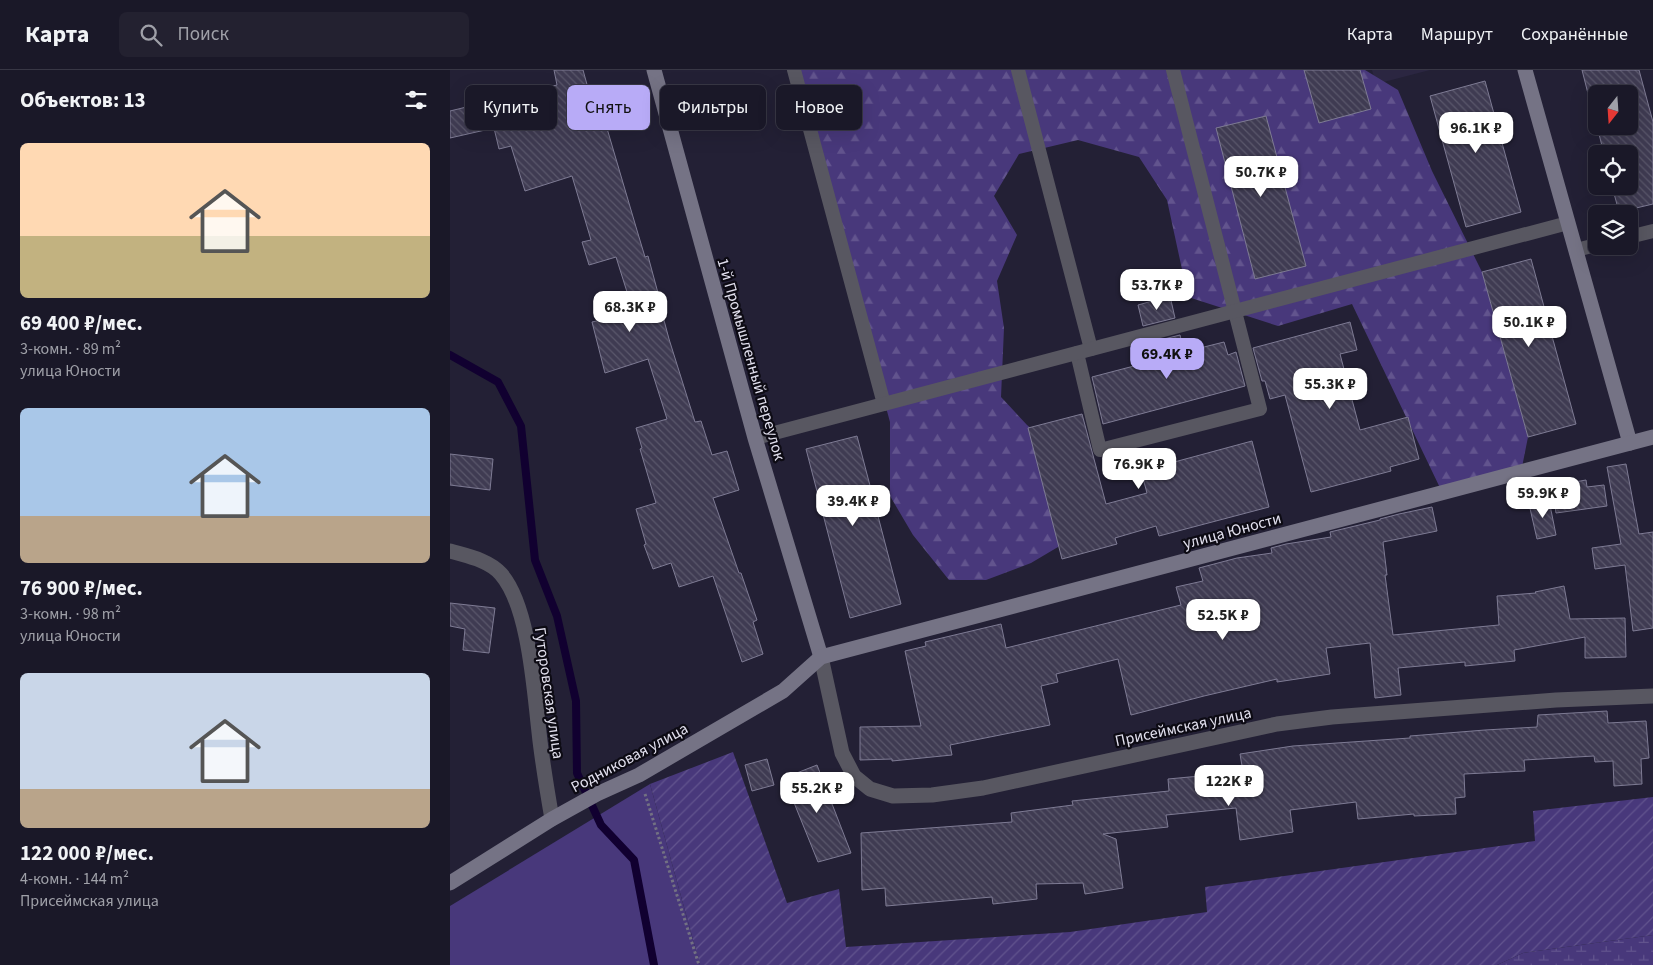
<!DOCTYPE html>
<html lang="ru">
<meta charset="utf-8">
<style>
body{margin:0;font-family:"Source Sans 3",sans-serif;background:#232130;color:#f1f3f6;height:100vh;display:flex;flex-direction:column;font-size:19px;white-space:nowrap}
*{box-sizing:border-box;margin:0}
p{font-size:16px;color:#9fa0a8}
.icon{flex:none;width:28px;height:28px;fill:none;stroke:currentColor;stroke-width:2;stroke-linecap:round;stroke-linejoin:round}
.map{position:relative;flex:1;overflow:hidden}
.details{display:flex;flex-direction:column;background:#1a1828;width:450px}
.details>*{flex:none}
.hud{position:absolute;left:15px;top:15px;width:475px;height:45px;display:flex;gap:10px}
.needle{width:32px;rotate:197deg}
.controls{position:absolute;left:1138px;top:15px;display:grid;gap:10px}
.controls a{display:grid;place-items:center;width:50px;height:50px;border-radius:8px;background:#1a1828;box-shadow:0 5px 20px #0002,0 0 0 1px #383745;font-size:25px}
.price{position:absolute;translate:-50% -42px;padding:0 11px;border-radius:10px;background:#fff;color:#222;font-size:16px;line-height:32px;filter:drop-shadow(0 1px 2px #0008)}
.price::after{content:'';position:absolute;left:50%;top:30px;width:15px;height:11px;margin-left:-8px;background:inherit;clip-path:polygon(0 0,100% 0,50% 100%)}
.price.selected{background:#b8abf7;color:#111}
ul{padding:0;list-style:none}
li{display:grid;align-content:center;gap:10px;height:265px;padding:0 20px}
li span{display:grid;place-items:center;height:155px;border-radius:8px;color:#555}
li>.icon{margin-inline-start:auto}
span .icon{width:90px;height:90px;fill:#fffc;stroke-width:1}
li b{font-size:21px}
h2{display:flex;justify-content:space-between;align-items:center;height:60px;padding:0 20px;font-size:21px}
.tag{padding:0 18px;border-radius:8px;background:#1a1828;box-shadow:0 5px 20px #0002,0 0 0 1px #383745;font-size:18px;line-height:45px}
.tag.selected{background:#b8abf7;color:#111}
header{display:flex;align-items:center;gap:30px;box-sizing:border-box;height:70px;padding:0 25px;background:#1a1828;border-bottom:1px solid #383745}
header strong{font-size:24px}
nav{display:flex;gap:28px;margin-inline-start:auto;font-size:18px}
.search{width:350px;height:45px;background:#232130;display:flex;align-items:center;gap:12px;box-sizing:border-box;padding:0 18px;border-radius:8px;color:#9fa0a8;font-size:19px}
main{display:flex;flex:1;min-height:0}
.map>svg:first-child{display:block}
</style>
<header>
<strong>Карта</strong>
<div class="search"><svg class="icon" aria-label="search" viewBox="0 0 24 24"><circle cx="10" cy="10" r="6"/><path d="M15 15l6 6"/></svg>Поиск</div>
<nav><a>Карта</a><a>Маршрут</a><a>Сохранённые</a></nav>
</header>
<main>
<section class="details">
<h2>Объектов: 13<svg class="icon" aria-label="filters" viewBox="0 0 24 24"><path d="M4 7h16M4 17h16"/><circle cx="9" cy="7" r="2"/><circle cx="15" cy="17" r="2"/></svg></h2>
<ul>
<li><span style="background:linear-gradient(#ffd9b3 60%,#c2b280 0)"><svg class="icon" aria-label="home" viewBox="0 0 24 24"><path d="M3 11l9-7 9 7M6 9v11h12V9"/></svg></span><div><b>69 400 ₽/мес.</b><p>3-комн. · 89 m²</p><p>улица Юности</p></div></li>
<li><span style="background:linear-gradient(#a9c7e8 70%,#b9a48a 0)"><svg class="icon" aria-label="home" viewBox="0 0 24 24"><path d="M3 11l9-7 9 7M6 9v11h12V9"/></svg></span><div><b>76 900 ₽/мес.</b><p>3-комн. · 98 m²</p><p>улица Юности</p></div></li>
<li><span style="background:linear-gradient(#c9d6e8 75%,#b9a48a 0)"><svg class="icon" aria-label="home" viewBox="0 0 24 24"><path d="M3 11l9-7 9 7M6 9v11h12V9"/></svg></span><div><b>122 000 ₽/мес.</b><p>4-комн. · 144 m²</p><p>Присеймская улица</p></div></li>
</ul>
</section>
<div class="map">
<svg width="1203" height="895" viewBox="0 0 1203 895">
<defs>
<pattern id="forest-firs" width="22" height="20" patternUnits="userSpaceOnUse" patternTransform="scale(1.25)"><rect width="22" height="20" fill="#48387b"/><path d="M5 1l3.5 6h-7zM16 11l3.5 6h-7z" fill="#62548e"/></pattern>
<pattern id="wetland-marsh" width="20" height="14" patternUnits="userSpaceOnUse" patternTransform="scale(1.25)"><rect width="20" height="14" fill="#48387b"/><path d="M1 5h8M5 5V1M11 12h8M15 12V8" fill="none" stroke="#62548e"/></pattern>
<pattern id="garden-furrows" width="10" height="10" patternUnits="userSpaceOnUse" patternTransform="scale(1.25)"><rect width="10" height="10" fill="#48387b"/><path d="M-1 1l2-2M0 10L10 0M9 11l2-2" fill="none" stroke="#62548e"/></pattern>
<pattern id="building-back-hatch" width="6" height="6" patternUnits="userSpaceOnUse" patternTransform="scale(1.25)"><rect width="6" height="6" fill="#3f3b52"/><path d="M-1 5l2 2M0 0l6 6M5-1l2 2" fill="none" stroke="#5a576b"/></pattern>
</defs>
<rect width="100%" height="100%" fill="#232035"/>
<!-- built -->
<polygon fill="#2b2641" points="922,0 980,0 926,14"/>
<!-- green -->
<polygon fill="#48387b" points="200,714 250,895 0,895 0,836"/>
<!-- forest -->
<polygon fill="url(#forest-firs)" points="344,0 915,0 948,20 982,101 1032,202 1078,367 1071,402 992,422 902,234 828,256 738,227 717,130 689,87 628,70 569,84 544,126 567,165 547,211 554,258 551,327 577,355 615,387 624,438 608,477 581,493 536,510 499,510 463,465 440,426 440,352"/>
<!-- wetland -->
<polygon fill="url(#wetland-marsh)" points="1203,865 1203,895 1047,895 1073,883"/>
<!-- garden -->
<polygon fill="url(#garden-furrows)" points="283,682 337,833 389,819 396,877 620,862 757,842 755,817 1085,771 1083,741 1203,727 1203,865 1073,883 1047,895 250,895 200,714"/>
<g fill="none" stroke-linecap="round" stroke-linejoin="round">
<!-- stream -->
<polyline stroke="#110030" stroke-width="8" points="0,285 48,312 71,356 85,490 107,546 126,631 127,703 151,755 184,790 204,895"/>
</g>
<!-- building -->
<g fill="url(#building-back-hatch)" stroke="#7e7b94">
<polygon points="104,0 133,0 144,40 151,38 186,157 195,187 198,186 208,223 207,224 219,269 245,352 251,351 262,385 277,381 289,420 263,428 289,503 291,503 307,550 303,552 313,584 292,592 263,506 229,517 221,493 203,499 194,475 196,474 186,439 206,433 190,379 192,378 186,358 217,349 198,289 155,303 142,252 181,243 183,241 166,187 139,195 132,172 141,170 122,106 75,121 61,76 49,79 44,58 0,68 0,41 107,15"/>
<polygon points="854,0 910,0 921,39 869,53"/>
<polygon points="1132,0 1189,0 1203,52 1203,134 1169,142 1162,116 1179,116 1179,84 1154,84 1147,56 1179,56 1179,24 1146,24 1146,55"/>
<polygon points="1035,11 1071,142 1016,157 980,26"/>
<polygon points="816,46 856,196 805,209 766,58"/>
<polygon points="1081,189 1126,354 1078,367 1032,202"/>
<polygon points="720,226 725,248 693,256 688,235"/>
<polygon points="900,252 907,280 890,284 910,360 958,347 969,389 940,397 941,401 861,422 835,325 820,329 815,311 812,311 803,278"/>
<polygon points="730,265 734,282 774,272 778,285 786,282 795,316 653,354 642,307 703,291 698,273"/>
<polygon points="632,344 656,434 697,423 691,401 802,371 819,437 709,466 706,456 665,468 667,474 612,489 578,358"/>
<polygon points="407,366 451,534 400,548 356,379"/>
<polygon points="0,384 43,389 40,420 0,415"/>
<polygon points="1176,394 1189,464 1203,462 1203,558 1183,561 1175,495 1145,499 1142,478 1171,474 1157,397"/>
<polygon points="1136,410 1137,417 1154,415 1157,436 1106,443 1102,416"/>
<polygon points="1099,430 1106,465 1087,469 1079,434"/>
<polygon points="982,437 987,461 933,472 937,505 935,505 943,565 1049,555 1047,526 1086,523 1085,522 1114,516 1120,549 1175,548 1176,587 1135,588 1135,567 1064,580 1065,591 1015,596 1015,592 948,598 951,625 925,628 920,573 876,578 880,604 827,612 827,609 754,626 681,645 668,589 606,604 608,612 591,616 600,655 500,675 502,685 442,691 442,689 410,690 410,657 471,656 455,581 476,576 475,572 551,554 556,578 731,535 726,517 753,511 749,498 787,488 822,483 821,478 836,474 881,467 880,462 930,450 930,449 949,444"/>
<polygon points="0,533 45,538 39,583 13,580 15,559 0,556"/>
<polygon points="1157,641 1158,653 1196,651 1199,688 1191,689 1192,714 1164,716 1163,691 1145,692 1144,686 1074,690 1075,701 1014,704 1015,727 1005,728 1006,744 964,746 964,744 908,749 906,732 840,740 843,762 790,770 786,738 716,745 718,757 653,764 666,769 673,818 635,824 633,813 586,814 587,829 543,834 542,827 436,836 435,818 412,820 411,763 562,752 561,743 623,735 622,731 719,721 718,709 793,702 790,684 843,676 960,668 960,666 1035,660 1087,657 1088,645"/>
<polygon points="317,689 324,715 302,721 295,695"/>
<polygon points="367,695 401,783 368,792 334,708"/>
</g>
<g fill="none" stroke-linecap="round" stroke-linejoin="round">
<!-- path -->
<polyline stroke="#737183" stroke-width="3" stroke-dasharray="2.5 2.5" stroke-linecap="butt" points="195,724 249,895"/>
<!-- lane -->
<g stroke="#585761" stroke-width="14">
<polyline points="344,0 434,334"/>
<polyline points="568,0 641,279"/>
<polyline points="1179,167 1203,161"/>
<polyline points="1126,180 1146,175"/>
<polyline points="627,283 650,380 810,339 723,0"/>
<polyline points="305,368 1118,153"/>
</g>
<!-- street -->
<g stroke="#585761" stroke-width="15">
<path d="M 0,481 C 17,486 39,490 51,504 C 79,536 84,620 89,662 C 92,691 97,720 102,749"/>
<polyline points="371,587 392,683 404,706 420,719 443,726 482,725 533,718 827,654 882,647 1106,630 1203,626"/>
</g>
<!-- secondary -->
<g stroke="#757385" stroke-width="15">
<polyline points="204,0 305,368 371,587"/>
<polyline points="1075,0 1180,373"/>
<polyline points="0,813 102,749 147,724 189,705 333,621 371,587 1203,367"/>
</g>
</g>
<g text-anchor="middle" stroke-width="4.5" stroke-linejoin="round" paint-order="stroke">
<!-- street labels -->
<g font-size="16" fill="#e2e0ee" stroke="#0d0b14">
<text transform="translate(302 289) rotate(74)" y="6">1-й Промышленный переулок</text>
<text transform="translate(782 460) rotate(-15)" y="6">улица Юности</text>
<text transform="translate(100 623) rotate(82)" y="6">Гуторовская улица</text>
<text transform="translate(733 656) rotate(-12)" y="6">Присеймская улица</text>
<text transform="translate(179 687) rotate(-28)" y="6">Родниковая улица</text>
</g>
</g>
</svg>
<div class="controls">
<a><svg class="needle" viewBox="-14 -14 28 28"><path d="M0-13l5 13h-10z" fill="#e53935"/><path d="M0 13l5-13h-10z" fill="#9fa0a8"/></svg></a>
<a><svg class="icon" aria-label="locate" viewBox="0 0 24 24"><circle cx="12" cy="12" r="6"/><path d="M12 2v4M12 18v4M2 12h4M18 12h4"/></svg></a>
<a><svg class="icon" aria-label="layers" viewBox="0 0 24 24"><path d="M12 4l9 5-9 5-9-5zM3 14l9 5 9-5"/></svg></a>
</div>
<b class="price" style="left:1026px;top:84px">96.1K ₽</b>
<b class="price" style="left:811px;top:128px">50.7K ₽</b>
<b class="price" style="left:707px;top:241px">53.7K ₽</b>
<b class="price" style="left:180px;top:263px">68.3K ₽</b>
<b class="price" style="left:1079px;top:278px">50.1K ₽</b>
<b class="price selected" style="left:717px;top:310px">69.4K ₽</b>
<b class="price" style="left:880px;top:340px">55.3K ₽</b>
<b class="price" style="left:689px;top:420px">76.9K ₽</b>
<b class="price" style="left:1093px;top:449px">59.9K ₽</b>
<b class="price" style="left:403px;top:457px">39.4K ₽</b>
<b class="price" style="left:773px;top:571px">52.5K ₽</b>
<b class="price" style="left:779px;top:737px">122K ₽</b>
<b class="price" style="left:367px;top:744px">55.2K ₽</b>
<div class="hud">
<a class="tag">Купить</a>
<a class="tag selected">Снять</a>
<a class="tag">Фильтры</a>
<a class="tag">Новое</a>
</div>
</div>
</main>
